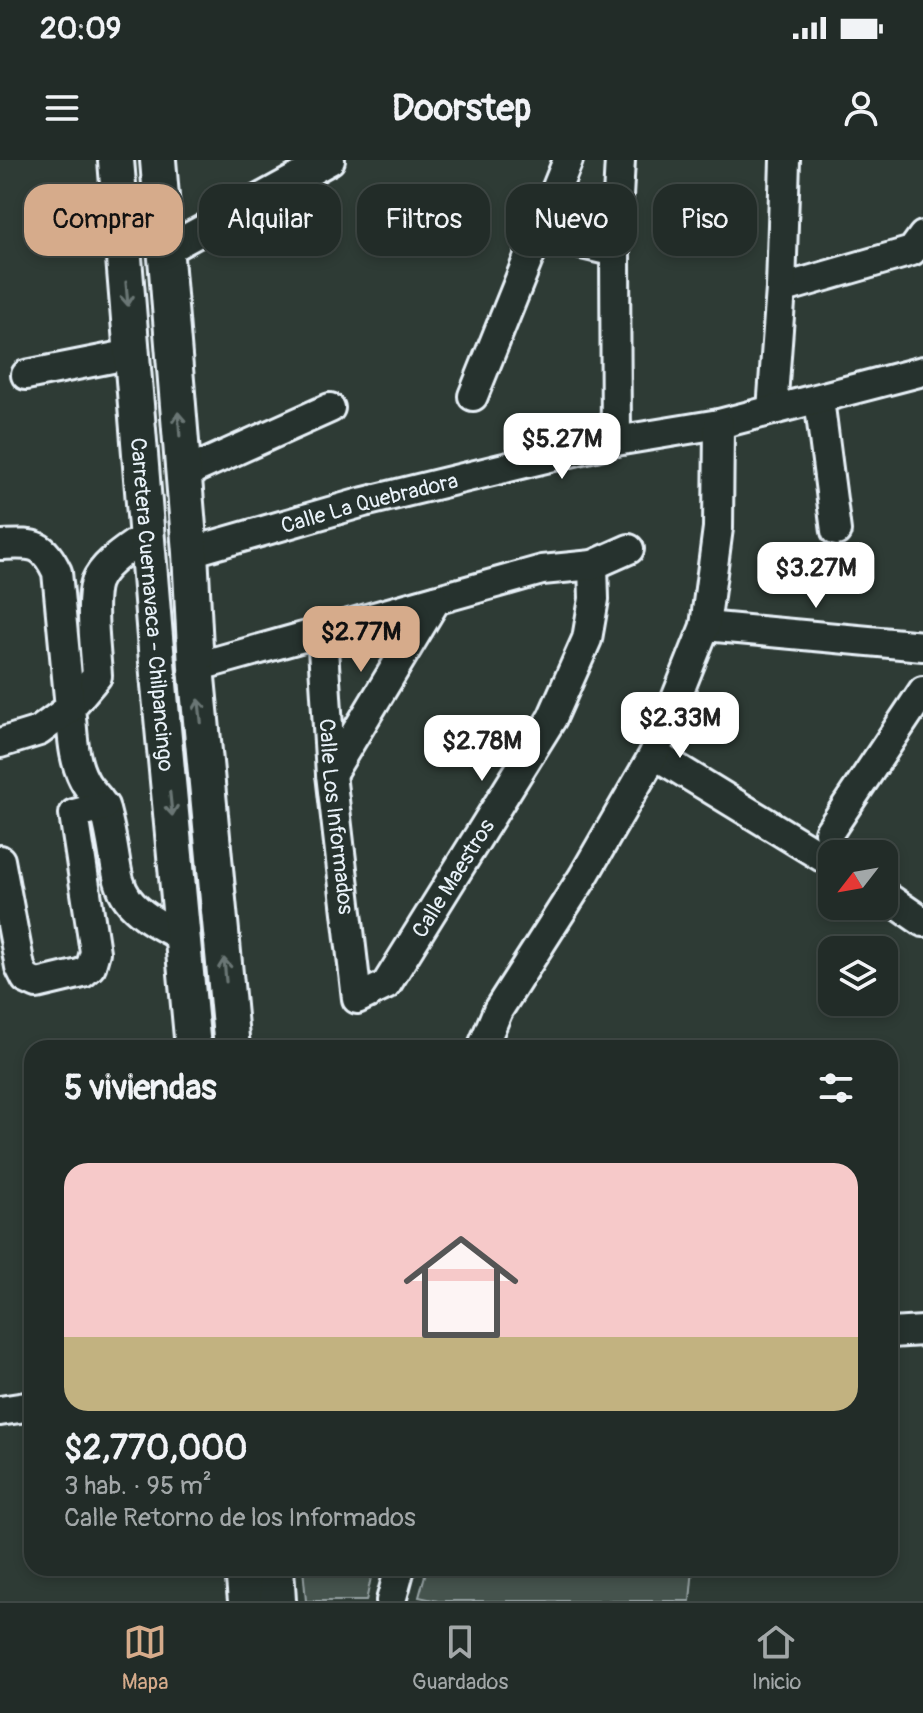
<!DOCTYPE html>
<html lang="es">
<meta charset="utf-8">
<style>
body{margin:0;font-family:Pangolin,sans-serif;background:#2e3834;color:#f1f3f6;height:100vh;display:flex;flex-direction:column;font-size:30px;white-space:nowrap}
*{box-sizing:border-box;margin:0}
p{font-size:26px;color:#a2a7a8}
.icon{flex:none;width:44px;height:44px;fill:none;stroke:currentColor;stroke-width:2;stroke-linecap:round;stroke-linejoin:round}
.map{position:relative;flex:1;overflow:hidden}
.panel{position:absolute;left:24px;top:880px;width:874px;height:536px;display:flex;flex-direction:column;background:#222c28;border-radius:24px;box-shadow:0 4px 12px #0003,0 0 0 2px #3f4845}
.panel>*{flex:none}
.hud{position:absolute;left:24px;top:24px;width:876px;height:72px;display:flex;gap:16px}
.needle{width:52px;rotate:239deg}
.controls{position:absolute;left:818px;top:680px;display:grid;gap:16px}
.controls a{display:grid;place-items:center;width:80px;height:80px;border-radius:16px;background:#222c28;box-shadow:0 4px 12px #0003,0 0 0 2px #3f4845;font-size:40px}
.price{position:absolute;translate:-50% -68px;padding:0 18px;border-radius:16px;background:#fff;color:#222;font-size:26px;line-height:52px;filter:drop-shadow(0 2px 4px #0008)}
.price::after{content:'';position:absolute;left:50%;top:48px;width:24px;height:18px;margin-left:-12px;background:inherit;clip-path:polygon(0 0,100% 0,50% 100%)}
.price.selected{background:#d6ab8b;color:#111}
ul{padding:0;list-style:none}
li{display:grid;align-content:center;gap:16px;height:424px;padding:0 40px}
li span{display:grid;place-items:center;height:248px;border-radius:24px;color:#555}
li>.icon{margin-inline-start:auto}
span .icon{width:144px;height:144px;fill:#fffc;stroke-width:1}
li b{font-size:34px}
h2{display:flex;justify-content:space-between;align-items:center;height:96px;padding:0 40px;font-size:34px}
.chip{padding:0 28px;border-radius:24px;background:#222c28;box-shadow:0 4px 12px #0003,0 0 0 2px #3f4845;font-size:28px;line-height:72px}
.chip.selected{background:#d6ab8b;color:#111}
.status{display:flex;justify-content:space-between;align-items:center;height:56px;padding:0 40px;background:#222c28;direction:ltr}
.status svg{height:22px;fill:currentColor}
header{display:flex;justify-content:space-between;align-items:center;height:104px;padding:0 40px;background:#222c28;font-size:36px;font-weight:700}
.tabs{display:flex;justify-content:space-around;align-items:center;height:112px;border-top:2px solid #3f4845;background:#222c28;font-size:22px;color:#a2a7a8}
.tabs a{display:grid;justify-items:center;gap:4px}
.tabs .selected{color:#d6ab8b}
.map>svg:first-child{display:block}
</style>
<div class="status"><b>20:09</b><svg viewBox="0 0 49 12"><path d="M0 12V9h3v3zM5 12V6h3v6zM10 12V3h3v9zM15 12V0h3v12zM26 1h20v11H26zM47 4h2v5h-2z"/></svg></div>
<header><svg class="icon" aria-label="menu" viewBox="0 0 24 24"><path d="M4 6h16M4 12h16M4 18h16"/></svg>Doorstep<svg class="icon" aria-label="person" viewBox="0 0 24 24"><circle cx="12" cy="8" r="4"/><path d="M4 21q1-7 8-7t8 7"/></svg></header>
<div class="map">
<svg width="923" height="1441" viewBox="0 0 923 1441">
<rect width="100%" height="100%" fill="#2e3b35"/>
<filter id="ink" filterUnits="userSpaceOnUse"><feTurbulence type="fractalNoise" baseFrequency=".0125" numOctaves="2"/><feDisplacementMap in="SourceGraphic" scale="16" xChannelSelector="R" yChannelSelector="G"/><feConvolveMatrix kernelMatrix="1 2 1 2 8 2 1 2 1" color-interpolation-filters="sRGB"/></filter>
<g filter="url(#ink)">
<!-- green -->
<g fill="#45524e" stroke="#96a2a3" stroke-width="2">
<polygon points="303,1408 373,1408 366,1441 306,1441"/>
<polygon points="427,1408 693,1408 690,1441 438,1441 419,1437"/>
</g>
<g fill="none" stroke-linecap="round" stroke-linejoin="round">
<defs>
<g id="minor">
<polyline points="540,74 615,92"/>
<polyline points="166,90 330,0"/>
<polyline points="781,129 912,91 923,76"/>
<polyline points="26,215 132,194"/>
<polyline points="473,236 568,0"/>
<polyline points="819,239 836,371"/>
<polyline points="772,250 781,129 785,0"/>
<polyline points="616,281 615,92 620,0"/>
<polyline points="183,314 330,248"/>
<path d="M 147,375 C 130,388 104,402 96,422 C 89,442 96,494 97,516 L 70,548 C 73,572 72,598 84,620 C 89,631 102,639 105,650 C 125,724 102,738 183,777"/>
<path d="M 0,385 C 33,384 42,381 57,412 L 70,548 L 39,571 L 0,583"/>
<path id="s1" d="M 190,392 L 364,342 L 616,281 L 719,264 L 923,211"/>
<polyline points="705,466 923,486"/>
<path id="s2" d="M 322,473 L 331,614 L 357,839 L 386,825 L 552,558 L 587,479 L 594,439 L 593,405"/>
<polyline points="196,507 542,410 593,405 629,389"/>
<polyline points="654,594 832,703"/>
<polyline points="331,614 436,440"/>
<polyline points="829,672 923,531"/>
<polyline points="0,700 20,807 26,819 37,824 83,813 91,806 95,792 74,654 104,646"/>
<polyline points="884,735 923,762"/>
<polyline points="482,888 498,850 583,717 654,594 705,466 718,368 719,264"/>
<polyline points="890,1173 923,1171"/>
<polyline points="0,1251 32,1246"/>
<polyline points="391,1441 400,1408"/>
</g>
<g id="major">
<path id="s3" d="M 116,0 L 158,514 L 193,888"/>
<polyline points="158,0 190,392 196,507 232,888"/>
<polyline points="243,1408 246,1441"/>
<polyline points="276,1408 278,1441"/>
</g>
</defs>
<!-- minor casing -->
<use href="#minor" stroke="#e8f1f8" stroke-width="34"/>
<!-- major casing -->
<use href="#major" stroke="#e8f1f8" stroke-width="40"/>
<!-- minor -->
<use href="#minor" stroke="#26332d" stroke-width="28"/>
<!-- major -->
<use href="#major" stroke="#26332d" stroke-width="34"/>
</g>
<!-- one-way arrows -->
<defs><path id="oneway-shaft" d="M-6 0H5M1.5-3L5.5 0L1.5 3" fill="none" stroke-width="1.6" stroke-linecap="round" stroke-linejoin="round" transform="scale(2)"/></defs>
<g stroke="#6a7674">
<use href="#oneway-shaft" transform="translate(127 134) rotate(85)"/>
<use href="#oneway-shaft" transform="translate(179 264) rotate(-94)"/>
<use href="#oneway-shaft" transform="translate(200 551) rotate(-96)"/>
<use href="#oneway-shaft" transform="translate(171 644) rotate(84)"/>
<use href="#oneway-shaft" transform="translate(225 810) rotate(-95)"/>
</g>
</g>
<g text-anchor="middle" stroke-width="7" stroke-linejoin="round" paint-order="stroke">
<!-- street labels -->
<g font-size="22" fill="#e8f1f8" stroke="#26332d">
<text dy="8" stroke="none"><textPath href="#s1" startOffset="186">Calle La Quebradora</textPath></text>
<text dy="8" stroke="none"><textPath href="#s3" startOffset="446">Carretera Cuernavaca - Chilpancingo</textPath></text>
<text dy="8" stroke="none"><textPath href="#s2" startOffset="184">Calle Los Informados</textPath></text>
<text dy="8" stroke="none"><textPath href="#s2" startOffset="526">Calle Maestros</textPath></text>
</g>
</g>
</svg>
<div class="controls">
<a><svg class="needle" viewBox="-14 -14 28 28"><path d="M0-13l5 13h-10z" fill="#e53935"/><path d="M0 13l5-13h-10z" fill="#a2a7a8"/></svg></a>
<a><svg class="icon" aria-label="layers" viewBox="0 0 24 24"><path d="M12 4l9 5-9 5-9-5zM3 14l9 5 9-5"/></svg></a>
</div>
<b class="price" style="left:562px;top:321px">$5.27M</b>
<b class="price" style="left:816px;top:450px">$3.27M</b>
<b class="price selected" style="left:361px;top:514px">$2.77M</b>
<b class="price" style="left:680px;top:600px">$2.33M</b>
<b class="price" style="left:482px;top:623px">$2.78M</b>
<div class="hud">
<a class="chip selected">Comprar</a>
<a class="chip">Alquilar</a>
<a class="chip">Filtros</a>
<a class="chip">Nuevo</a>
<a class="chip">Piso</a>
</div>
<section class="panel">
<h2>5 viviendas<svg class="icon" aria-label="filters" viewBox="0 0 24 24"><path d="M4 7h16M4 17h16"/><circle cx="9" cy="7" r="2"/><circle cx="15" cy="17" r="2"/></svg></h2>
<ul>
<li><span style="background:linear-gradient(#f6c9c9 70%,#c2b280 0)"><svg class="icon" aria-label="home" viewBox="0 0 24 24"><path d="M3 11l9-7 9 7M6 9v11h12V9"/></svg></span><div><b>$2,770,000</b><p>3 hab. · 95 m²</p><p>Calle Retorno de los Informados</p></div></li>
</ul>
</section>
</div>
<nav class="tabs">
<a class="selected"><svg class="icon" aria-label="map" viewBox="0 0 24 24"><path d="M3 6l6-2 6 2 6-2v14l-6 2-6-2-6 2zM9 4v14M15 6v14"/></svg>Mapa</a>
<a><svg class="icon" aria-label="saved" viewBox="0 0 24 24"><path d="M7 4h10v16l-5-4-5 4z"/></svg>Guardados</a>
<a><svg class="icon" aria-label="home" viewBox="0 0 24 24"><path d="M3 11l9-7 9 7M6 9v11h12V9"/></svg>Inicio</a>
</nav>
